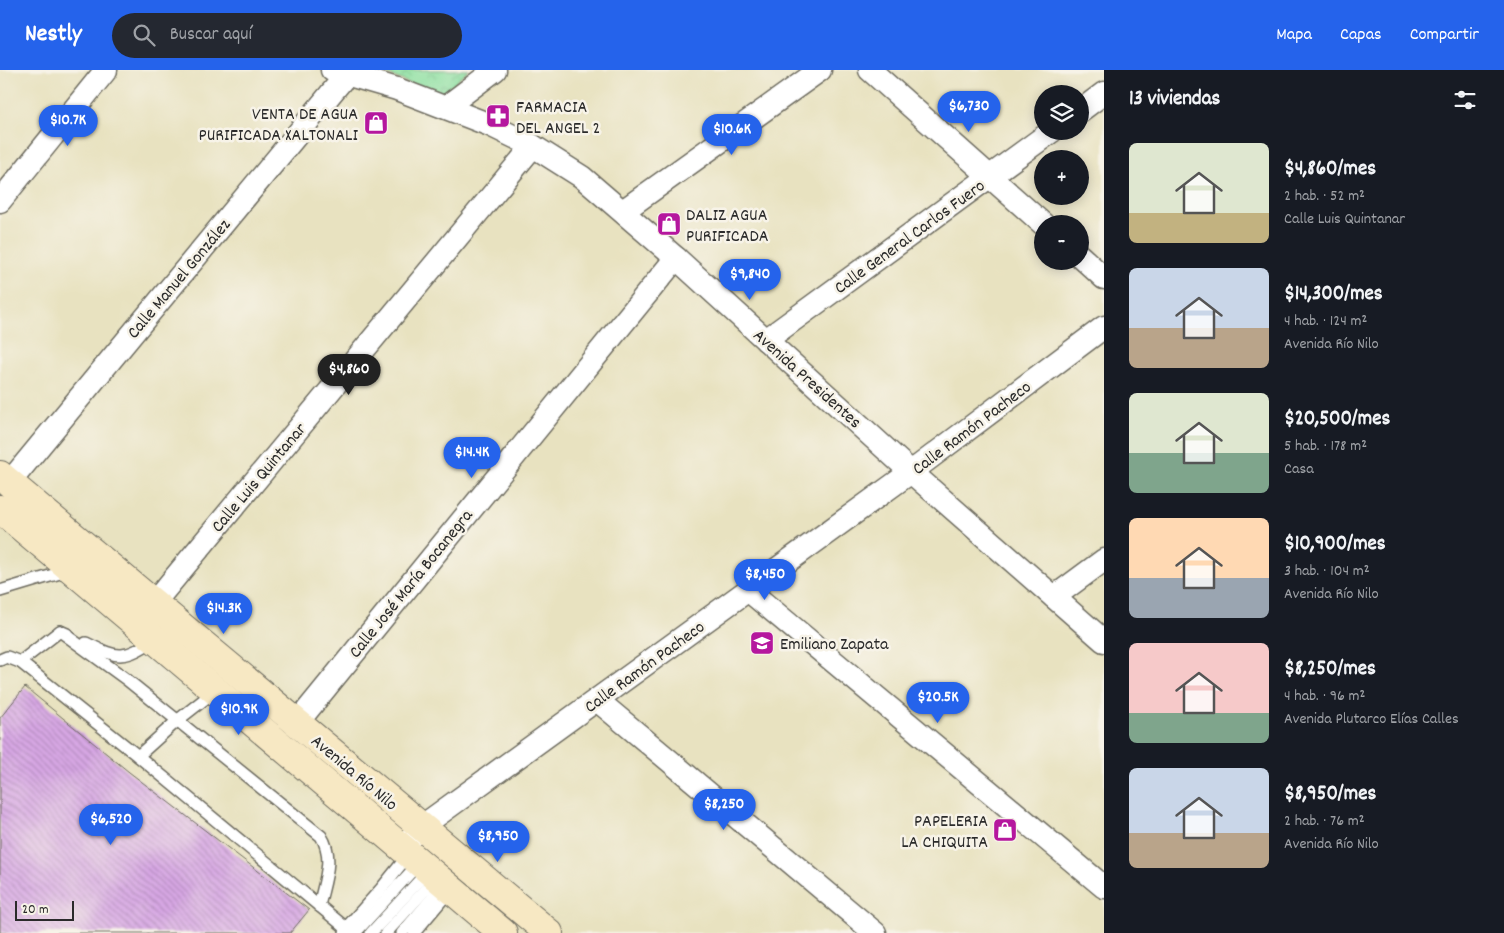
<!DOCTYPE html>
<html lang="es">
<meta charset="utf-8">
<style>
body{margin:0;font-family:Dekko,sans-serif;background:#242831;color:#f1f3f6;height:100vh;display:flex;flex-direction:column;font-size:19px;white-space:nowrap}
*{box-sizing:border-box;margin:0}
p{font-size:16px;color:#9ea1a6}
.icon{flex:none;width:28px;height:28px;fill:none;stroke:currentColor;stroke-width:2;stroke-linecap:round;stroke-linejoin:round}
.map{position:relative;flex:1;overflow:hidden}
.sheet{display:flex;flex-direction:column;background:#171b24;width:400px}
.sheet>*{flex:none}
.tools{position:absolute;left:1034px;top:15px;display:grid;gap:10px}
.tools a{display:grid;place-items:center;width:55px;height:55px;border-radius:50%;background:#171b24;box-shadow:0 2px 12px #0003;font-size:25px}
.scale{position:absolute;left:15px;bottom:12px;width:59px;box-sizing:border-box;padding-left:5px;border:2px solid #2b2b2b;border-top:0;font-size:14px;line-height:18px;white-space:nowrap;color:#2b2b2b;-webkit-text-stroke:4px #f7f3e8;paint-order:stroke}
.price{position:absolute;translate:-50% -42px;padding:0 11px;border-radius:18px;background:#2563eb;color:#fff;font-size:16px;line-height:32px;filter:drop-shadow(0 1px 2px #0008)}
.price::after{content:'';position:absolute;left:50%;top:30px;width:15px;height:11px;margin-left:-8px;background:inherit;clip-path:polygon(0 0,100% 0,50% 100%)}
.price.current{background:#222;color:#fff}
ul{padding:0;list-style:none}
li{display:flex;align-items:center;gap:15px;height:125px;padding:0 25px}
li span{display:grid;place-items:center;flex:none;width:140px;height:100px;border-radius:8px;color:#555}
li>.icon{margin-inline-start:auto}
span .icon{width:60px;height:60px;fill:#fffc;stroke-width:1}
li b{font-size:21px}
h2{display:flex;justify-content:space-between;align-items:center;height:60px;padding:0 25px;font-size:21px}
header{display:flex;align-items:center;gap:30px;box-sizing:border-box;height:70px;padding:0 25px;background:#2563eb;color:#fff}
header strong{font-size:24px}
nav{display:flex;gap:28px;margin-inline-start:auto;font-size:18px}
.search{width:350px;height:45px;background:#242831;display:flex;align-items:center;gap:12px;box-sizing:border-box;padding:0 18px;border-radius:28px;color:#9ea1a6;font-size:19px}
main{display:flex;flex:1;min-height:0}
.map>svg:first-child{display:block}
</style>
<header>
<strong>Nestly</strong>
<div class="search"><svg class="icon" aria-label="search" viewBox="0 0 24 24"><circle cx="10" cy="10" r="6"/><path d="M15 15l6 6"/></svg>Buscar aquí</div>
<nav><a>Mapa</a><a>Capas</a><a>Compartir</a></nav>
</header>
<main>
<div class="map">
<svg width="1104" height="863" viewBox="0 0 1104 863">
<defs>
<pattern id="park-crowns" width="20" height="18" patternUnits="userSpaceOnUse" patternTransform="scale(1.25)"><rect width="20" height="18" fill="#8de0a2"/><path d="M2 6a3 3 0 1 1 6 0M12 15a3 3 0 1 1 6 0" fill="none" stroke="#7ac08c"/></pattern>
<pattern id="building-back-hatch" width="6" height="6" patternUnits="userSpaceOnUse" patternTransform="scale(1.25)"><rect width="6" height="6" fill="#d7a7e4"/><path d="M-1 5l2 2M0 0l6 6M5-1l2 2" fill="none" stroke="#af88b9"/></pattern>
</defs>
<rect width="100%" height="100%" fill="#f7f3e8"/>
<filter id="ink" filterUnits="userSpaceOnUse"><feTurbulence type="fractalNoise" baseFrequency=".02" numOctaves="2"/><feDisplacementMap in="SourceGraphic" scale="10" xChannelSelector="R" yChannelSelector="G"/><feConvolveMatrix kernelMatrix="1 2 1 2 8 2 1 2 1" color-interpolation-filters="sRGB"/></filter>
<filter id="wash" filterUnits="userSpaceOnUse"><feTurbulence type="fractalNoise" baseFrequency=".0096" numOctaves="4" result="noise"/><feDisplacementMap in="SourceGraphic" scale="20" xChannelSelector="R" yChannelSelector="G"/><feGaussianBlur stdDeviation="1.12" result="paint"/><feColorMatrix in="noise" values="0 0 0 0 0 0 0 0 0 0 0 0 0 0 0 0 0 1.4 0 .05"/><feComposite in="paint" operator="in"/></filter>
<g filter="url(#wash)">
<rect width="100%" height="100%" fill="#e8e2c0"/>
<!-- park -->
<polygon fill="url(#park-crowns)" stroke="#5c8666" points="377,0 469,0 440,26"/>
<g id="blocks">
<!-- building -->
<polygon fill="url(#building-back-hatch)" points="25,617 129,702 309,840 290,863 0,863 0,648"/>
</g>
</g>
<g filter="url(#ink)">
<use href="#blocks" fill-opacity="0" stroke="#6d6b5f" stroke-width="1"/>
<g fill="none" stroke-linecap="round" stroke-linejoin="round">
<defs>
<g id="lane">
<polyline points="0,521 70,500"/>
<path d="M 60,561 L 126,609 L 321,766 C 335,788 324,812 319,836"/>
<path d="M 86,573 C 120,590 124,589 156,569"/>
<polyline points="0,590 7,587 20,592 138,686 346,858"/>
<polyline points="20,592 60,561 67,564"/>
<polyline points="138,686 178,650 215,621"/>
<polyline points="345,863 346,858 381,819 410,783"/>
<polyline points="355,863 420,792"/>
<polyline points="371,863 429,800"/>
<polyline points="386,863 437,807"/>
<polyline points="402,863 445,813"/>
<polyline points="414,863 451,819"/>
</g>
<g id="street">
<polyline points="332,0 397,19 490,55 533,76 582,107 676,188 911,402 1104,571"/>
<polyline points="870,0 1043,154"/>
<polyline points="446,37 495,0"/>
<polyline points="1080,41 1104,23"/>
<polyline points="0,131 106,0"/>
<polyline points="623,141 820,0"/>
<polyline points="1080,186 1104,208"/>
<polyline points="766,270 1052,61"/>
<polyline points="9,413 347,4 348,0"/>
<polyline points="748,520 1104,817"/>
<polyline points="1054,527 1104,490"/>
<polyline points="143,546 533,76"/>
<polyline points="597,630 875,863"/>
<polyline points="297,653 676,188"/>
<polyline points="410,769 421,757 911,402 1104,257"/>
</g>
<g id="secondary">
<polyline points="0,405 549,863"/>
<polyline points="0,439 503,863"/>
</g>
</defs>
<!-- lane casing -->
<use href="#lane" stroke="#6d6b5f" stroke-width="14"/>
<!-- street casing -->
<use href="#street" stroke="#6d6b5f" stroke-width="25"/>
<!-- secondary casing -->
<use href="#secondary" stroke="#6d6b5f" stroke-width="30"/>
<!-- lane -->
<use href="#lane" stroke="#fff" stroke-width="11"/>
<!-- street -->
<use href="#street" stroke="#fff" stroke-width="22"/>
<!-- secondary -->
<use href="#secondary" stroke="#f7e8c3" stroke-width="28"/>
</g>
</g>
<!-- icons -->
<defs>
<symbol id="pharmacy-square" viewBox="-11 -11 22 22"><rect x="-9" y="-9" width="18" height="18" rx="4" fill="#b5179e" stroke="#f7f3e8"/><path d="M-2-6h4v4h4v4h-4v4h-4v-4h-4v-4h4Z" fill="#fff"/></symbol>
<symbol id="shop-square" viewBox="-11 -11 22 22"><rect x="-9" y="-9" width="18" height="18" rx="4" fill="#b5179e" stroke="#f7f3e8"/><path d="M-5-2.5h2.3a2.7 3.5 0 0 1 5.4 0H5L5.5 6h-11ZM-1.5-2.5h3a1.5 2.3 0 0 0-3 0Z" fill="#fff"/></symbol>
<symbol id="school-square" viewBox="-11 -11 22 22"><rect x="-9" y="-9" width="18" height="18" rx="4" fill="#b5179e" stroke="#f7f3e8"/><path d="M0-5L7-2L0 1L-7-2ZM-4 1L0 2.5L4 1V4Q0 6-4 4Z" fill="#fff"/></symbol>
</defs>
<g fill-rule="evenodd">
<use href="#pharmacy-square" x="484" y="32" width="28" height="28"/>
<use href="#shop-square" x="362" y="39" width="28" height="28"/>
<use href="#shop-square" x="655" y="140" width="28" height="28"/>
<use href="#school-square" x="748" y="559" width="28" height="28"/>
<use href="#shop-square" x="991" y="746" width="28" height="28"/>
</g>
<g text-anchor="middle" stroke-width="5" stroke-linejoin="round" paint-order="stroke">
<!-- poi labels -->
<g font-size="18" fill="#2b2b2b" stroke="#f7f3e8" text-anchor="start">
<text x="516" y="42">FARMACIA<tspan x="516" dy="21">DEL ANGEL 2</tspan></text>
<text x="358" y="49" text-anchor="end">VENTA DE AGUA<tspan x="358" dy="21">PURIFICADA XALTONALI</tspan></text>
<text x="686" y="150">DALIZ AGUA<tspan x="686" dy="21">PURIFICADA</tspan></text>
<text x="780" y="579">Emiliano Zapata</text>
<text x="988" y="756" text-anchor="end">PAPELERIA<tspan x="988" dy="21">LA CHIQUITA</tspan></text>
</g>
<!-- street labels -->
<g font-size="18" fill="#2b2b2b" stroke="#f7f3e8">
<text transform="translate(909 166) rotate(-36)" y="6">Calle General Carlos Fuero</text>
<text transform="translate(178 208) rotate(-50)" y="6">Calle Manuel González</text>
<text transform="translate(808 308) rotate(42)" y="6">Avenida Presidentes</text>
<text transform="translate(971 357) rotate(-37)" y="6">Calle Ramón Pacheco</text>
<text transform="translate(258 407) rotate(-50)" y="6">Calle Luis Quintanar</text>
<text transform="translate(410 513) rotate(-51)" y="6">Calle José María Bocanegra</text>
<text transform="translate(644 596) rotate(-36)" y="6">Calle Ramón Pacheco</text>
<text transform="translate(355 702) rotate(40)" y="6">Avenida Río Nilo</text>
</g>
</g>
</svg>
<div class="tools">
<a><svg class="icon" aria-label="layers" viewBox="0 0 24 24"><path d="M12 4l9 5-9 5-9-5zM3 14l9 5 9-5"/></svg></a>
<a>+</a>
<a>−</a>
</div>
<div class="scale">20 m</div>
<b class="price" style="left:969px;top:63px">$6,730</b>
<b class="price" style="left:68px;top:77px">$10.7K</b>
<b class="price" style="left:732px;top:86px">$10.6K</b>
<b class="price" style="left:750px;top:231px">$9,840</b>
<b class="price current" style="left:349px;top:326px">$4,860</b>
<b class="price" style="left:472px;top:409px">$14.4K</b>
<b class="price" style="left:765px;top:531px">$8,450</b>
<b class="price" style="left:224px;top:565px">$14.3K</b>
<b class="price" style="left:938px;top:654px">$20.5K</b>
<b class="price" style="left:239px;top:666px">$10.9K</b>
<b class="price" style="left:724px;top:761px">$8,250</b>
<b class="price" style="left:111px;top:776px">$6,520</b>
<b class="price" style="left:498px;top:793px">$8,950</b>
</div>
<section class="sheet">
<h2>13 viviendas<svg class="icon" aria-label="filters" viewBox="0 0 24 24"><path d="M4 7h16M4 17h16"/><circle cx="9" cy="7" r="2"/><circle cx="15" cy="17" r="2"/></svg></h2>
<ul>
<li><span style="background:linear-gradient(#dfe7d0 70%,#c2b280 0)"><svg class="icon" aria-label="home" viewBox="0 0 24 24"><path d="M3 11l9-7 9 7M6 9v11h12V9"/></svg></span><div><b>$4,860/mes</b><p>2 hab. · 52 m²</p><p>Calle Luis Quintanar</p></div></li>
<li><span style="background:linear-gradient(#c9d6e8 60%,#b9a48a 0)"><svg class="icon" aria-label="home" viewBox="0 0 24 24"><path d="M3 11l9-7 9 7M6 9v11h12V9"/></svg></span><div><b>$14,300/mes</b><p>4 hab. · 124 m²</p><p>Avenida Río Nilo</p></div></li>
<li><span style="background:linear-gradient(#dfe7d0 60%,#7fa58c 0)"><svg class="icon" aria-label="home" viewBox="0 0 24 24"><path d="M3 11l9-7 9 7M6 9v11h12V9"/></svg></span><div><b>$20,500/mes</b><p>5 hab. · 178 m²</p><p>Casa</p></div></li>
<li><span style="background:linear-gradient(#ffd9b3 60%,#9aa5b1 0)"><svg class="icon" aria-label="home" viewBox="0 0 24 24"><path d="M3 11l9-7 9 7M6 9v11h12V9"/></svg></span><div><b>$10,900/mes</b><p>3 hab. · 104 m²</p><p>Avenida Río Nilo</p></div></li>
<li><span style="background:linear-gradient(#f6c9c9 70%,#7fa58c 0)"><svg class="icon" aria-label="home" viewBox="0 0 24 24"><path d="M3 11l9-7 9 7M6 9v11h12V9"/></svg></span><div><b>$8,250/mes</b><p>4 hab. · 96 m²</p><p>Avenida Plutarco Elías Calles</p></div></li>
<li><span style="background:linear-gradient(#c9d6e8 65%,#b9a48a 0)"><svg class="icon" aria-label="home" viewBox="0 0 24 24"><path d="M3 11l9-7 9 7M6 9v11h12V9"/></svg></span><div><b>$8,950/mes</b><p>2 hab. · 76 m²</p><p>Avenida Río Nilo</p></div></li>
</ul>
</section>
</main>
